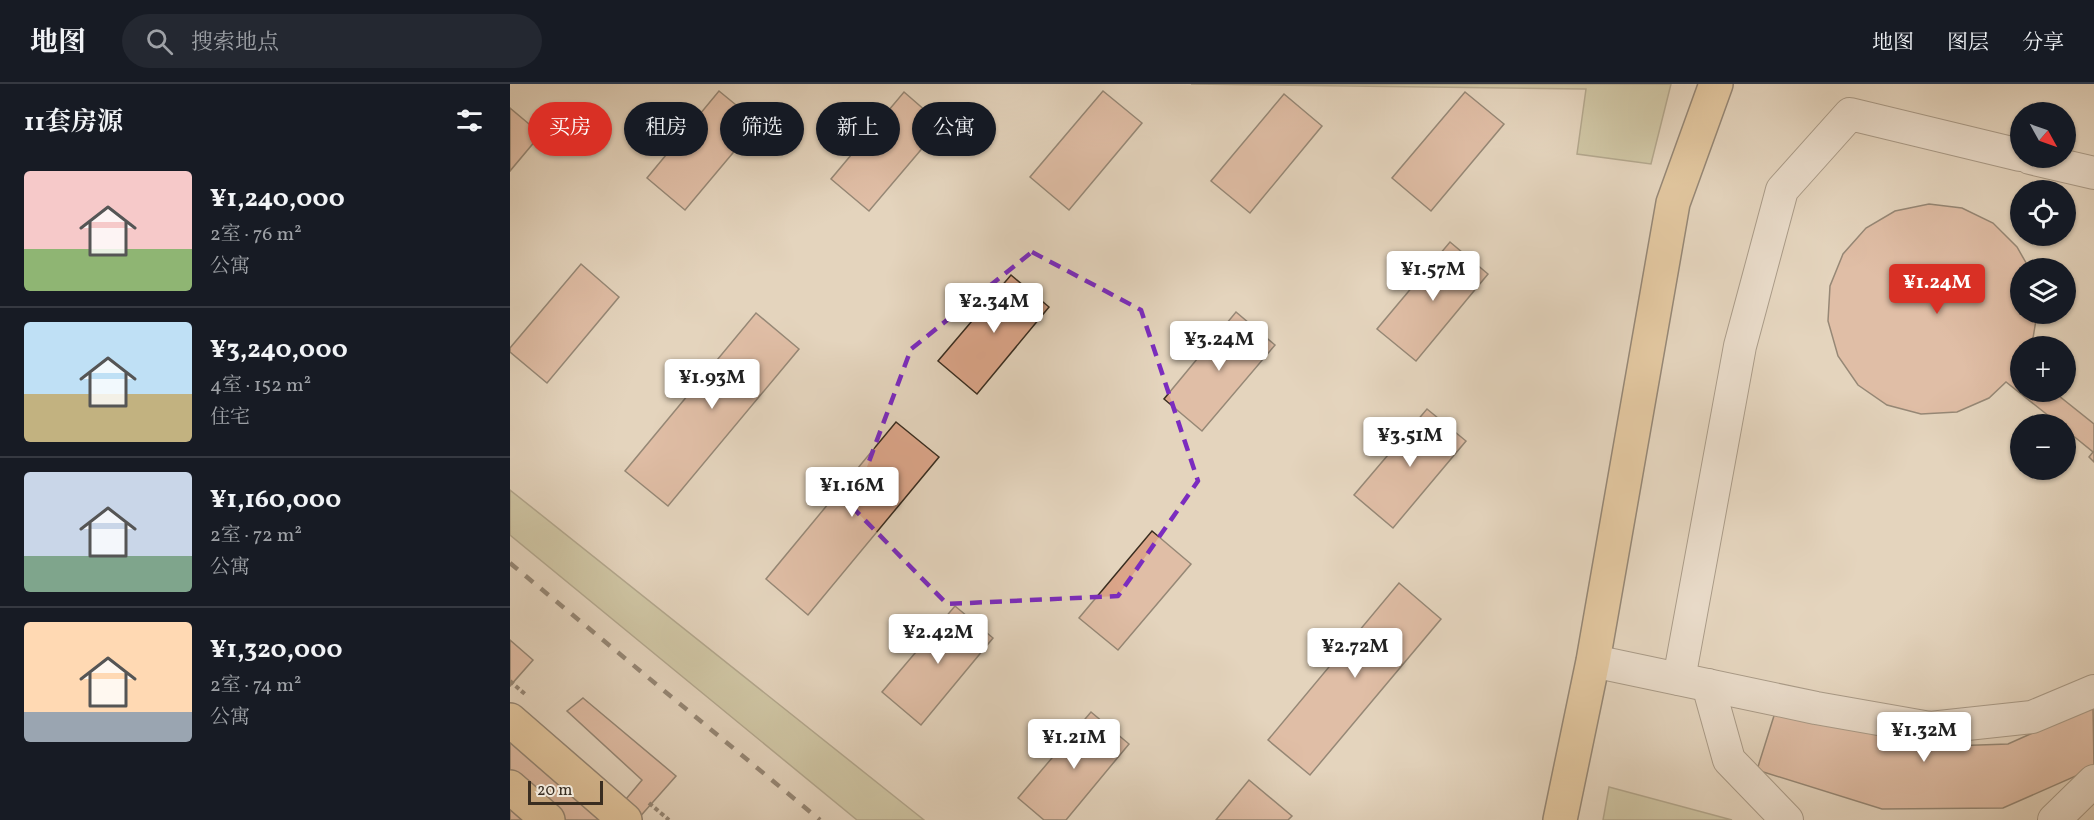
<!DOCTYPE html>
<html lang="zh">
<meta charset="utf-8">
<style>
body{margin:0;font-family:Vollkorn,"Noto Serif SC",serif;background:#242831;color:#f1f3f6;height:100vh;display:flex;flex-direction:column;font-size:22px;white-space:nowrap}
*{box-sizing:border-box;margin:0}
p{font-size:20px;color:#9ea1a6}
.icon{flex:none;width:33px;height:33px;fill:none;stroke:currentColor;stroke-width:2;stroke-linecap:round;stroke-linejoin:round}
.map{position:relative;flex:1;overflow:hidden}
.panel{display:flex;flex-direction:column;background:#171b24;width:510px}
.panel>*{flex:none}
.hud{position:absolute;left:18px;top:18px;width:570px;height:54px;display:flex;gap:12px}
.needle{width:39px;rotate:130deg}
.tools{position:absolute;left:1500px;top:18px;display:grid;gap:12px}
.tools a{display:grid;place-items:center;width:66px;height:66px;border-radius:50%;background:#171b24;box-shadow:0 2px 4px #0004;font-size:30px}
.scale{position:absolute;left:18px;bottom:15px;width:75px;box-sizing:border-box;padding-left:6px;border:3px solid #392d20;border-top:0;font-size:16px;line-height:21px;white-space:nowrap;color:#392d20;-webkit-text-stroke:4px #ede3d4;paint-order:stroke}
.price{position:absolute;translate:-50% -51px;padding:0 14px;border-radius:6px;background:#fff;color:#222;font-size:20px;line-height:39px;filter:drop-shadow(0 2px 3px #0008)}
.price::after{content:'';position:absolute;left:50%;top:36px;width:18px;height:14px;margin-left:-9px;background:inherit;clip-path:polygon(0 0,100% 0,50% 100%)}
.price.selected{background:#d93025;color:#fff}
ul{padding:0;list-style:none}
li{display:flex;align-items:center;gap:18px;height:150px;padding:0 24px}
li+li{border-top:2px solid #363941}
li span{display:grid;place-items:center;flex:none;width:168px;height:120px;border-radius:6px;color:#555}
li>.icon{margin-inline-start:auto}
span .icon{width:72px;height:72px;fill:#fffc;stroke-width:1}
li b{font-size:26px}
h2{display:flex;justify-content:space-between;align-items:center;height:72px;padding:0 24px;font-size:26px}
.tag{padding:0 21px;border-radius:27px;background:#171b24;box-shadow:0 2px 4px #0004;font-size:21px;line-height:54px}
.tag.selected{background:#d93025;color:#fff}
header{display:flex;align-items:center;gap:36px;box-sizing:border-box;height:84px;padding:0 30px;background:#171b24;border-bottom:2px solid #363941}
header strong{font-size:28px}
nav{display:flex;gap:33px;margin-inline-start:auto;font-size:21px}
.search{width:420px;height:54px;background:#242831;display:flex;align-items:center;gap:15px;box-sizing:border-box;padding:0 21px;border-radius:33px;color:#9ea1a6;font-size:22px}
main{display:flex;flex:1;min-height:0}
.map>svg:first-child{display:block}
</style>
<header>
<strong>地图</strong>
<div class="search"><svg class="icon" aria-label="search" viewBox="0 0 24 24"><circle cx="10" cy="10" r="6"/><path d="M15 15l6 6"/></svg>搜索地点</div>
<nav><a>地图</a><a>图层</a><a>分享</a></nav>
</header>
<main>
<section class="panel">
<h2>11套房源<svg class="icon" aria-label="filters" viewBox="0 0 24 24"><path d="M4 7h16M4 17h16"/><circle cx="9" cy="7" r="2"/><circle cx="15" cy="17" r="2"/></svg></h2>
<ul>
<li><span style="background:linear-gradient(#f6c9c9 65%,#8fb573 0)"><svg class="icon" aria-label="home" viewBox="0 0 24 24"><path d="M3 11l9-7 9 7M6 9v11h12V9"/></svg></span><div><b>¥1,240,000</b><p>2室 · 76 m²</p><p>公寓</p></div></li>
<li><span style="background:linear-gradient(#bfe0f5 60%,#c2b280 0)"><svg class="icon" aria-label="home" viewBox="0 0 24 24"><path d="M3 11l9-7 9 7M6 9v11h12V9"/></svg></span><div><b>¥3,240,000</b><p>4室 · 152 m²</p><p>住宅</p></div></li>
<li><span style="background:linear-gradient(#c9d6e8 70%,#7fa58c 0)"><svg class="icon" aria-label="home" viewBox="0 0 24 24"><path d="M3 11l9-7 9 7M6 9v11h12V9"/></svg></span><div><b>¥1,160,000</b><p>2室 · 72 m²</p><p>公寓</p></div></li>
<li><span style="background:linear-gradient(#ffd9b3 75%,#9aa5b1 0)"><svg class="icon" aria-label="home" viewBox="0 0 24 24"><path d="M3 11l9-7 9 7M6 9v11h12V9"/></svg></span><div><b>¥1,320,000</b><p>2室 · 74 m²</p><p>公寓</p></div></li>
</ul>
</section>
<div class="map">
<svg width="1584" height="736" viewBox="0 0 1584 736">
<rect width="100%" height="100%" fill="#e4d4bd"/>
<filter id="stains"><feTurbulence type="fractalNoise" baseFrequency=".00333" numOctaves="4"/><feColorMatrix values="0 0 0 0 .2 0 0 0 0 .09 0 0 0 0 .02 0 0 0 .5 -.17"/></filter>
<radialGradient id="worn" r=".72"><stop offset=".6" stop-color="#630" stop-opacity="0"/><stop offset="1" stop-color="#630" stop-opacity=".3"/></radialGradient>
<!-- green -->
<g fill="#babb8d" stroke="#7a7456" stroke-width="1.5">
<polygon points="681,0 1161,0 1141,80 1067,70 1076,5"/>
<polygon points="0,406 404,728 414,736 347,736 0,451"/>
<polygon points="1099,703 1222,736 1093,736"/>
</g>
<!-- building -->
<g fill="#dba589" stroke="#392d20" stroke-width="1.5">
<polygon points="209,7 248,39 175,126 137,94"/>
<polygon points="593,7 632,39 559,126 520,93"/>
<polygon points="394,8 432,41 359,127 321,95"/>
<polygon points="955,8 994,40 921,127 882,94"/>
<polygon points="774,10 812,42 740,129 701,97"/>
<polygon points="0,24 31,50 0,87"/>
<polygon points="1419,120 1452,124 1483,139 1507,163 1519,184 1510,184 1510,230 1527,230 1522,260 1520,262 1510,262 1510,308 1544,308 1584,340 1584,378 1579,373 1583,368 1556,346 1556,340 1549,340 1496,298 1479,314 1447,328 1411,330 1377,321 1348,301 1328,272 1318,237 1320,202 1333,170 1356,144 1385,127"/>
<polygon points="940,158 978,190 906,277 867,245"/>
<polygon points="71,180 109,213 37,299 0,268 0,264"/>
<polygon points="501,191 539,223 467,310 428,277"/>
<polygon points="726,228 765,261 692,347 654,315"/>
<polygon points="246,229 289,265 158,422 115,387"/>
<polygon points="917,325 956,357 883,444 844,411"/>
<polygon points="386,338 429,373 298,531 256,495"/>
<polygon points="642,447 681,480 608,566 569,534"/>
<polygon points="889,499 931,535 800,691 758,656"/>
<polygon points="445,522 483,554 411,641 372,608"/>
<polygon points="0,556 23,576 0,602"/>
<polygon points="73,614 166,692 127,736 0,736 0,632 106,727 132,696 57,627"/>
<polygon points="1268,619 1411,663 1498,660 1583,622 1584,684 1493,724 1372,725 1247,686"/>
<polygon points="581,628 619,660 556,736 534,736 508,714"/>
<polygon points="739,696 782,732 778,736 706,736"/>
</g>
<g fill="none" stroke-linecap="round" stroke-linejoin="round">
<defs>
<g id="minor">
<polyline points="1520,74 1584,89"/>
<polyline points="1083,577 1306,624 1420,644 1522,633 1584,607"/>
<polyline points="1169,595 1230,262 1272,106 1340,30 1510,71"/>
<polyline points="1198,601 1219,676 1277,736"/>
<polyline points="1544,736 1584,697"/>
</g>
<g id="major">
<polyline points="0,636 115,736"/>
<polyline points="0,703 38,736"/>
<polyline points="1050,736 1083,577 1163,119 1206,0"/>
</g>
</defs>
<!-- minor casing -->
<use href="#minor" stroke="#645747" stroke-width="34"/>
<!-- major casing -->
<use href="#major" stroke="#392d20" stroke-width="36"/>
<!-- path -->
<g stroke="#392d20" stroke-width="4" stroke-dasharray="4.5 3" stroke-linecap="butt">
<polyline points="0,597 16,611"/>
<polyline points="139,719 159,736"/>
</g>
<!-- minor -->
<use href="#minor" stroke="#ede3d4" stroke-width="32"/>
<!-- major -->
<use href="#major" stroke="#e2ba7e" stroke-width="33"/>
<!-- rail -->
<polyline stroke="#392d20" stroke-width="4.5" stroke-dasharray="10 10" stroke-linecap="butt" points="0,479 310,736"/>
</g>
<!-- marked area -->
<path d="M0 0H1584V736H0ZM 522,168 L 631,226 L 688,397 L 608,512 L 437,520 L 342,423 L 401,265 Z" fill="#e4d4bd" fill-opacity=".55" fill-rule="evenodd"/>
<path fill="none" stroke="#7b2cbf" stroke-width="4.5" stroke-dasharray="12 8" stroke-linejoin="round" d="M 522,168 L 631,226 L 688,397 L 608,512 L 437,520 L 342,423 L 401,265 Z"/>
<rect width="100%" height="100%" filter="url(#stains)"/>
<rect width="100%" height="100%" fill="url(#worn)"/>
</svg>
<div class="tools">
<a><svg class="needle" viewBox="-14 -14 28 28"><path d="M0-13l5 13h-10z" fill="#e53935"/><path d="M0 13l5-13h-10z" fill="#9ea1a6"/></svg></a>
<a><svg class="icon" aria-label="locate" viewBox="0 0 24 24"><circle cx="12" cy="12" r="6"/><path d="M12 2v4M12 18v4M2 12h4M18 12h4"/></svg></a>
<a><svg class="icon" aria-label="layers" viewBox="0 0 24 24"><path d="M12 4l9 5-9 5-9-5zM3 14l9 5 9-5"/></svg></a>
<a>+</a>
<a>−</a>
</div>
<div class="scale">20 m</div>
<b class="price" style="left:923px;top:218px">¥1.57M</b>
<b class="price selected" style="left:1427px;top:231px">¥1.24M</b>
<b class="price" style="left:484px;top:250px">¥2.34M</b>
<b class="price" style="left:709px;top:288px">¥3.24M</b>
<b class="price" style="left:202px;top:326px">¥1.93M</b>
<b class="price" style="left:900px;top:384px">¥3.51M</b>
<b class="price" style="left:342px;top:434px">¥1.16M</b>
<b class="price" style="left:428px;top:581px">¥2.42M</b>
<b class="price" style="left:845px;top:595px">¥2.72M</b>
<b class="price" style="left:1414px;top:679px">¥1.32M</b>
<b class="price" style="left:564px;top:686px">¥1.21M</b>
<div class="hud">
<a class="tag selected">买房</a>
<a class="tag">租房</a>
<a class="tag">筛选</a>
<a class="tag">新上</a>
<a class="tag">公寓</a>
</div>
</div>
</main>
